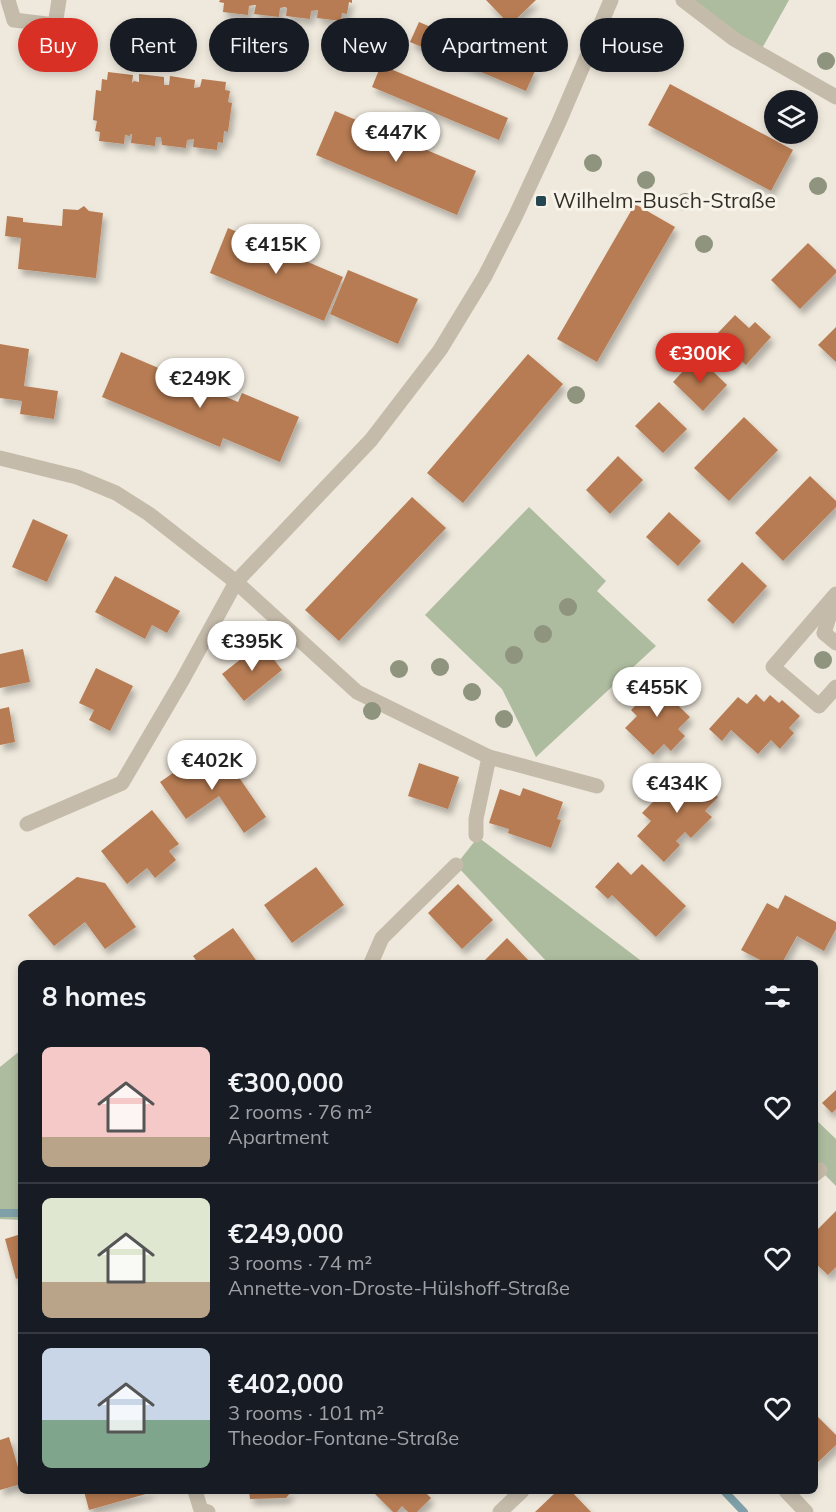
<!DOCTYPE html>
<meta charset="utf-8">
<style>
body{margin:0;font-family:Mulish,sans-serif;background:#20242c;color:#f1f3f6;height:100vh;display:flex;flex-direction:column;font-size:22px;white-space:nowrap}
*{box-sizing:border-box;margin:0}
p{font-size:20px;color:#9ea1a6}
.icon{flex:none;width:33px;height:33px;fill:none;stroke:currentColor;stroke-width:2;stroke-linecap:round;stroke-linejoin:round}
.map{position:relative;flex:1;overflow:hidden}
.panel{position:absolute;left:18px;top:960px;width:800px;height:534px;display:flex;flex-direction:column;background:#171b24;border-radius:9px;box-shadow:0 3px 9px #0003}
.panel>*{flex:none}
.guide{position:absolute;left:18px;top:18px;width:801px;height:54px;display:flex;gap:12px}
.buttons{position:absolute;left:764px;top:90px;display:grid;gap:12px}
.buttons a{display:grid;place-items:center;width:54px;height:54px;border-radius:50%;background:#171b24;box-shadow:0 3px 9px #0003;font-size:30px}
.price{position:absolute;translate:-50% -51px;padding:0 14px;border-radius:21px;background:#fff;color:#222;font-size:20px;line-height:39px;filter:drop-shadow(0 2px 3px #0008)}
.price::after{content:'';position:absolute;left:50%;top:36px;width:18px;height:14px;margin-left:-9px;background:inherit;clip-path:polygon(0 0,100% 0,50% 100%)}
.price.selected{background:#d93025;color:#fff}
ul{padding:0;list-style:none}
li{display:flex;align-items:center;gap:18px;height:150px;padding:0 24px}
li+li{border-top:2px solid #363941}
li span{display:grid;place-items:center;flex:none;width:168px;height:120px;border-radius:9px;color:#555}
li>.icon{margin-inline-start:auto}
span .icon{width:72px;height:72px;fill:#fffc;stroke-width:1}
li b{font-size:26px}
h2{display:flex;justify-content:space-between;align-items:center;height:72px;padding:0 24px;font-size:26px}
.pill{padding:0 21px;border-radius:27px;background:#171b24;box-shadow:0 3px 9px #0003;font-size:21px;line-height:54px}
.pill.selected{background:#d93025;color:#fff}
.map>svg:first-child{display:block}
</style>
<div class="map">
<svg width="836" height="1512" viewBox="0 0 836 1512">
<defs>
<filter id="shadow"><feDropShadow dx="3.5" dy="6" stdDeviation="3" flood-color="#0004"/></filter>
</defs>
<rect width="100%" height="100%" fill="#efe9dd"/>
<!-- green -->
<g fill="#adbc9f">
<polygon points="683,0 789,0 759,54"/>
<polygon points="529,507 606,581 597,591 656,646 536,757 502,689 425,615"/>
<polygon points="478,837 644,963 548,963 456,865"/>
<polygon points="21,1050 21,1220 0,1219 0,1067"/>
<polygon points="814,1118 836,1139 836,1186 820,1170 815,1175"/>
</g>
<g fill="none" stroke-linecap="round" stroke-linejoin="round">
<!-- stream -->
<g stroke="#7fa0a8" stroke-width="8">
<polyline points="0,1213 21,1213"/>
<polyline points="724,1491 744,1512"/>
</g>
</g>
<!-- building -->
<g fill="#b77c53" filter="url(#shadow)">
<polygon points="220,0 352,0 352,3 349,2 347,14 342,13 341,21 317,18 318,10 311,11 310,19 286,16 287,8 285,7 280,8 279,17 254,14 256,5 254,5 249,6 248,15 223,12 224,3 219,2"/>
<polygon points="486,0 536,0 510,25"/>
<polygon points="419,22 535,71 526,91 410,42"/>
<polygon points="381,65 508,118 499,140 372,87"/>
<polygon points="108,72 133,75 132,83 134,81 139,82 139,74 164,77 164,85 169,85 170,76 195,80 194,88 200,87 202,79 226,82 225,90 230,91 228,102 232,103 228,132 224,131 223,143 218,142 217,150 193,147 194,139 187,140 186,148 162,145 161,137 156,137 155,146 131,143 132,134 130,134 130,136 125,135 124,144 99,141 100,132 95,131 97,121 93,120 96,90 101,91 102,79 107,80"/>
<polygon points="670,84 793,150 771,191 648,125"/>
<polygon points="335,111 476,171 457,215 316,155"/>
<polygon points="635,204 675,227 597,362 557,339"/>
<polygon points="84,206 89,211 103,213 96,278 18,269 21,238 5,236 7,216 23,218 23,222 62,226 63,209 78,210"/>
<polygon points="228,228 343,277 324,321 210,273"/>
<polygon points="808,243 836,270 836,273 800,309 771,280"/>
<polygon points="348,270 418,299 398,344 330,314"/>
<polygon points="735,315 749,328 755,322 771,337 746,365 715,336"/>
<polygon points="836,327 836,362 818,345"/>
<polygon points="0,344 29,349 24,386 58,391 54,419 20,414 22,401 0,398"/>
<polygon points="121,352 238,402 242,393 299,417 280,462 223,438 220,447 102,397"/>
<polygon points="528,354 563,384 463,503 427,473"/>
<polygon points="697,356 727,385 703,411 673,382"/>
<polygon points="659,402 687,429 663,453 635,426"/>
<polygon points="744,417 778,450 729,501 694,468"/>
<polygon points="618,456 643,480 610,514 586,490"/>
<polygon points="810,476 836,501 836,507 783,561 755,533"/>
<polygon points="412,497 446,528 339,641 305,610"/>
<polygon points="669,512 701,541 678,566 646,537"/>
<polygon points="33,519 68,535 47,582 12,567"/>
<polygon points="742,562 767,586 733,624 707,600"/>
<polygon points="115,576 180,611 167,633 152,625 145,639 95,612"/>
<polygon points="261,643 282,670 244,701 222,674"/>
<polygon points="23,649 30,682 0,688 0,654"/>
<polygon points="96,668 133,686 110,731 89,720 94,710 79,703"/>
<polygon points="657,673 668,684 662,690 690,717 678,729 685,736 671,751 664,744 653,755 625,728 637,716 631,710 645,696 639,691"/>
<polygon points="756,694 764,702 770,695 779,703 782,700 800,716 789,728 794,733 780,749 771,740 758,754 731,730 722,741 709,729 738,697 747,704"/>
<polygon points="9,707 15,742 0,745 0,709"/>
<polygon points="206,750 226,779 236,773 266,817 244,833 219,796 186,819 160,782"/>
<polygon points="419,763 459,777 448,809 408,796"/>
<polygon points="687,767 718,797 705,811 712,817 691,838 685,832 676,841 680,845 664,862 637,836 651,821 642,813"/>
<polygon points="523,788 563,802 557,819 561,820 551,848 508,833 509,829 489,823 500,789 520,796"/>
<polygon points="152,810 179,844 169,851 176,860 155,878 147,868 127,884 101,851"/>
<polygon points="618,862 631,875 642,864 686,906 656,937 612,895 608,899 595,887"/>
<polygon points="316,867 344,905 292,943 264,905"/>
<polygon points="77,877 105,883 136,927 105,949 85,922 54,946 28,915"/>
<polygon points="458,884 493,920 462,949 428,913"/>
<polygon points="785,895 836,922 836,929 824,951 797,936 782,963 766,963 741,950 767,903 778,909"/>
<polygon points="233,928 258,963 198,963 193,956"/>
<polygon points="507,938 531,963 482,963"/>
<polygon points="836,1090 836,1109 832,1113 822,1103"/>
<polygon points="836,1211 836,1267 828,1275 814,1262 814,1233"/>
<polygon points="21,1234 21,1277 16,1279 5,1239"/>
<polygon points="814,1413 836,1435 836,1445 814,1466"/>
<polygon points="9,1437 21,1477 21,1484 0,1490 0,1440"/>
<polygon points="84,1491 153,1491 153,1492 89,1510"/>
<polygon points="249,1491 292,1491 286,1498 250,1499"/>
<polygon points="372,1491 424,1491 431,1498 417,1512 408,1512 402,1506 397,1512 393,1512"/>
<polygon points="557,1491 571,1491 591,1512 535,1512"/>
</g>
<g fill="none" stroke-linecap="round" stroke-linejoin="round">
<!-- minor -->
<g stroke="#c5bbaa" stroke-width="15">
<polyline points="8,0 14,20 55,25 59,0"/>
<polyline points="683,0 734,39 836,97"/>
<polyline points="0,458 77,477 116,493 149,514 236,582 357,692 489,757 476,819 476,835"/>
<polyline points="836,594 773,667 819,706 836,687"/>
<polyline points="835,599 824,633 836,643"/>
<polyline points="489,757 597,786"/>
<polyline points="27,824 122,783 183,679 236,582 371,440 440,350 485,276 515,217 559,122 611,0"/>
<polyline points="371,963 382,938 456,865"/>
<polyline points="814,1175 820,1170"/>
<polyline points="195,1491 201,1510 208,1512"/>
<polyline points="786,1491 806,1512"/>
<polyline points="500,1512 522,1491"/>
</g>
</g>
<!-- trees -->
<g fill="#8e947e">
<circle cx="664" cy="49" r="9"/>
<circle cx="826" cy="61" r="9"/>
<circle cx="593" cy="163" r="9"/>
<circle cx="646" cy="180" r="9"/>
<circle cx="818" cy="186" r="9"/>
<circle cx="685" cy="202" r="9"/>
<circle cx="704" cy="244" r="9"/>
<circle cx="576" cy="395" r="9"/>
<circle cx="568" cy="607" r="9"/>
<circle cx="543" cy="634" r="9"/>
<circle cx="514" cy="655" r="9"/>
<circle cx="823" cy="660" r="9"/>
<circle cx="440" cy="667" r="9"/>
<circle cx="399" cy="669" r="9"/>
<circle cx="472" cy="692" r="9"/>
<circle cx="372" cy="711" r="9"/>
<circle cx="504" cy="719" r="9"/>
</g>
<!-- markers -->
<rect fill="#234650" stroke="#f7f3e9" stroke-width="2" x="535" y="195" width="12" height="12" rx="3"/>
<g text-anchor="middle" stroke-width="6" stroke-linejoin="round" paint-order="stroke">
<!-- poi labels -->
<g font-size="21" fill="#342e29" stroke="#f7f3e9" text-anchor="start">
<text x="553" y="208">Wilhelm-Busch-Straße</text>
</g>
</g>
</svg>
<div class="buttons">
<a><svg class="icon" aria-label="layers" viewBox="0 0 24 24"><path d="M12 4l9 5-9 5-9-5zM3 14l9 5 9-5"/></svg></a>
</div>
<b class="price" style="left:396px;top:163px">€447K</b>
<b class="price" style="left:276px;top:275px">€415K</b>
<b class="price selected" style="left:700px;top:384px">€300K</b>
<b class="price" style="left:200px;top:409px">€249K</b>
<b class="price" style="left:252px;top:672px">€395K</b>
<b class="price" style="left:657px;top:718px">€455K</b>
<b class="price" style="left:212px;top:791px">€402K</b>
<b class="price" style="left:677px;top:814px">€434K</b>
<div class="guide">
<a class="pill selected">Buy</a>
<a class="pill">Rent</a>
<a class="pill">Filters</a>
<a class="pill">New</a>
<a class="pill">Apartment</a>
<a class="pill">House</a>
</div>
<section class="panel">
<h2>8 homes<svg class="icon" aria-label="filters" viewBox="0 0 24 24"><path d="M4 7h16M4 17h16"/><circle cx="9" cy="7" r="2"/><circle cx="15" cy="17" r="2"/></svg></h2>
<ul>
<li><span style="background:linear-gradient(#f6c9c9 75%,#b9a48a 0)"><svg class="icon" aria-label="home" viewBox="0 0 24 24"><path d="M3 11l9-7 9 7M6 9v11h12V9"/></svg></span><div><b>€300,000</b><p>2 rooms · 76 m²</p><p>Apartment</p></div><svg class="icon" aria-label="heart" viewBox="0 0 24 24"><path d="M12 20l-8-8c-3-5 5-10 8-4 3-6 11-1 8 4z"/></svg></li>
<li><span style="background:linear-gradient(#dfe7d0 70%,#b9a48a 0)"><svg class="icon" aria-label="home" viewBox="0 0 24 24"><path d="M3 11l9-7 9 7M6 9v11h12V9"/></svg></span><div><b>€249,000</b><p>3 rooms · 74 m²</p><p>Annette-von-Droste-Hülshoff-Straße</p></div><svg class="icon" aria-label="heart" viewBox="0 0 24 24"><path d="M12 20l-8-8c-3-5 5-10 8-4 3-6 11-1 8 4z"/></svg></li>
<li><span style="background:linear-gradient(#c9d6e8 60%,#7fa58c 0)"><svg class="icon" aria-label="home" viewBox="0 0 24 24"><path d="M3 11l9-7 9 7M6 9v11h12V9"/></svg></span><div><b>€402,000</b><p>3 rooms · 101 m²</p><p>Theodor-Fontane-Straße</p></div><svg class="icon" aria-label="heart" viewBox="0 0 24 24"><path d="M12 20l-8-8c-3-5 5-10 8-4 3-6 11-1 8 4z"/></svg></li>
</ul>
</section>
</div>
